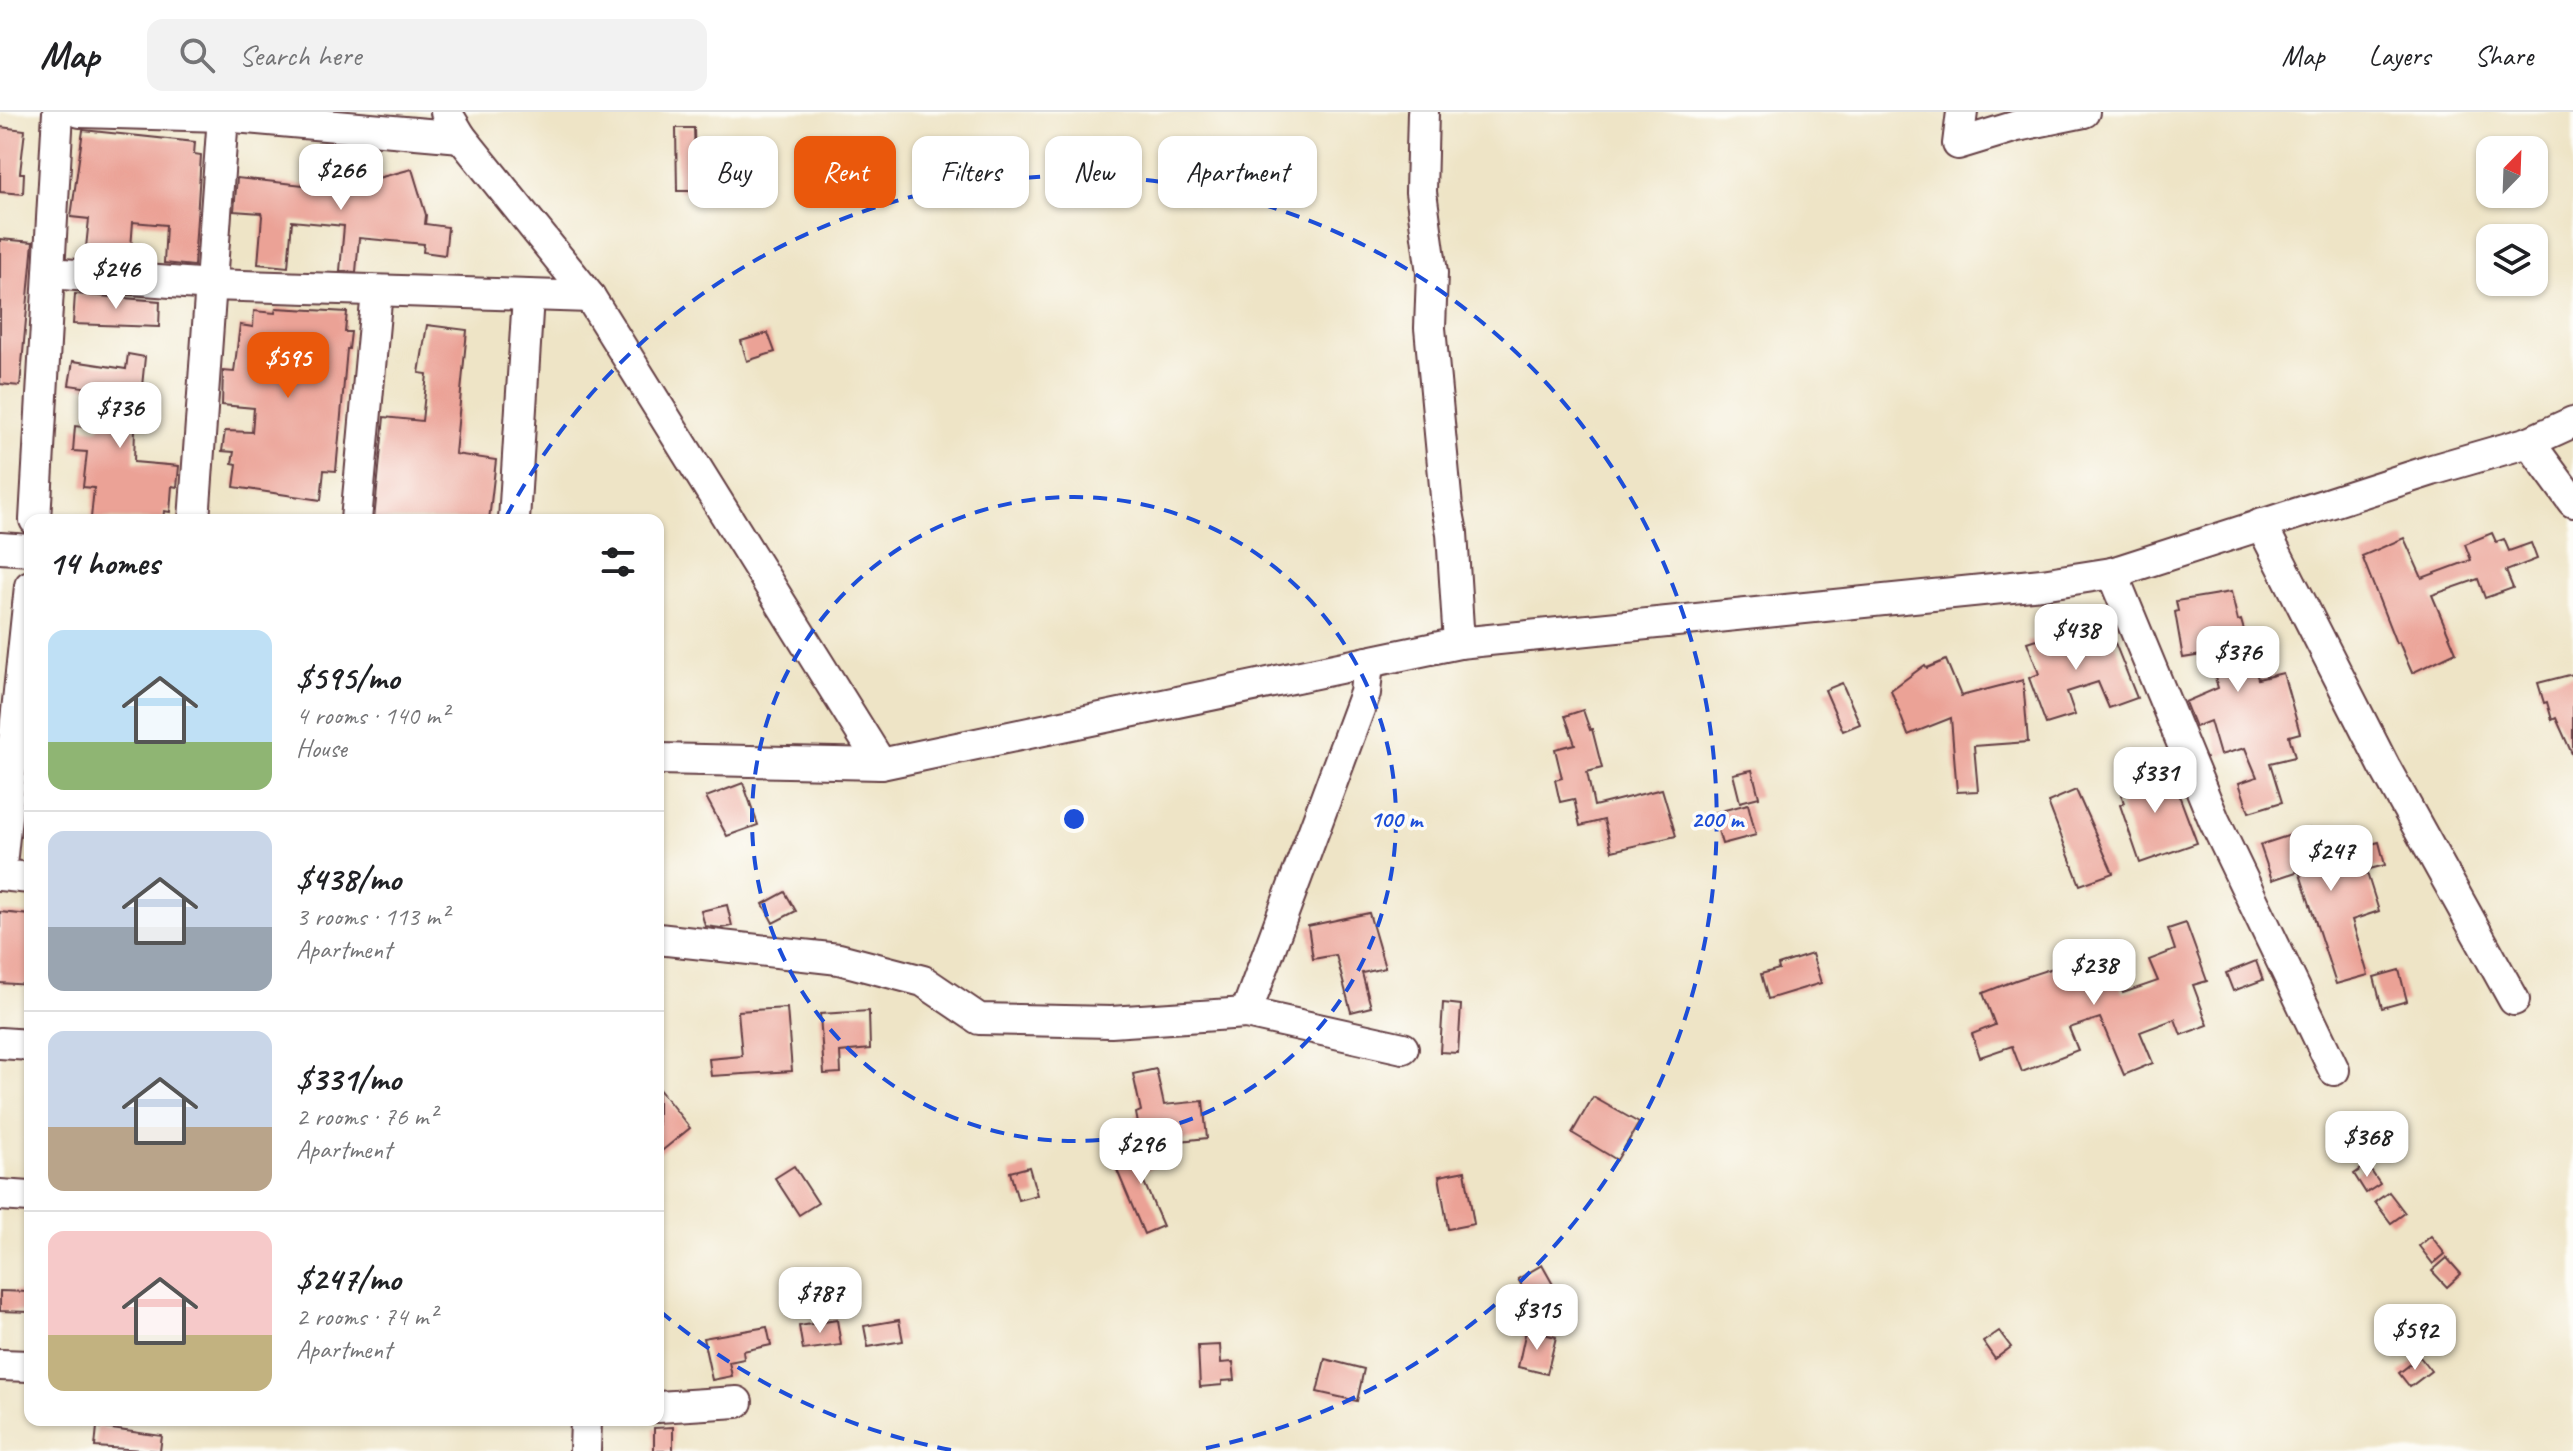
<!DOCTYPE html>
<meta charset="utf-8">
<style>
body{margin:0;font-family:Caveat,sans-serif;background:#f2f2f2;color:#202124;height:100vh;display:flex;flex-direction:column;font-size:30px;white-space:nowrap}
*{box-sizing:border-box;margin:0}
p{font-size:26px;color:#757577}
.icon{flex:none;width:44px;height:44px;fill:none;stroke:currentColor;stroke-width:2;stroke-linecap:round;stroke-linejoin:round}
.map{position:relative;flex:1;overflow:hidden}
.drawer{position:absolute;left:24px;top:402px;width:640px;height:912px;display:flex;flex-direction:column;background:#fff;border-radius:16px;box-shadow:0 2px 6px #0004}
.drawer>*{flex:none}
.hud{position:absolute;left:688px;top:24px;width:760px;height:72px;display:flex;gap:16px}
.needle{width:52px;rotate:23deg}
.fabs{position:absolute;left:2476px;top:24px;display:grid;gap:16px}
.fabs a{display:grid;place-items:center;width:72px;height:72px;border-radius:16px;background:#fff;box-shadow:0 2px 6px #0004;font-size:40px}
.price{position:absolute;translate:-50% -68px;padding:0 18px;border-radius:16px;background:#fff;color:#222;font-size:26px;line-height:52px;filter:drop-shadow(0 2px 4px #0008)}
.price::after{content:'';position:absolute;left:50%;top:48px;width:24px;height:18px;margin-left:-12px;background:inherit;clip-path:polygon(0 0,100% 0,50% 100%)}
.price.current{background:#ea580c;color:#fff}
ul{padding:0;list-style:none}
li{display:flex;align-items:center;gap:24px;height:200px;padding:0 24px}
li+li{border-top:2px solid #e0e0e0}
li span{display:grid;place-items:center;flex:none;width:224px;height:160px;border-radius:16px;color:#555}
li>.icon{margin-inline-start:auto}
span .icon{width:96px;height:96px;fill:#fffc;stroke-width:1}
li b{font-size:34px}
h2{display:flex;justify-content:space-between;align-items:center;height:96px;padding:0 24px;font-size:34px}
.tag{padding:0 28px;border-radius:16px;background:#fff;box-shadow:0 2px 6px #0004;font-size:28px;line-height:72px}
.tag.current{background:#ea580c;color:#fff}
header{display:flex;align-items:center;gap:48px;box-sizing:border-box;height:112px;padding:0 40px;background:#fff;border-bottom:2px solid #e0e0e0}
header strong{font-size:38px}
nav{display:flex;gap:44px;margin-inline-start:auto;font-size:28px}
.search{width:560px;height:72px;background:#f2f2f2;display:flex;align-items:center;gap:20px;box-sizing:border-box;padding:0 28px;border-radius:16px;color:#757577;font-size:30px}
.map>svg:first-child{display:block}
</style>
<header>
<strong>Map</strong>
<div class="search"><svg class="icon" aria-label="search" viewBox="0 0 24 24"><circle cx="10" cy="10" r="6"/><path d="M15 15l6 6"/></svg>Search here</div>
<nav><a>Map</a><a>Layers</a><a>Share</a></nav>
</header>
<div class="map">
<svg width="2573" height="1339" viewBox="0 0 2573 1339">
<rect width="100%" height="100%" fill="#fdfcf7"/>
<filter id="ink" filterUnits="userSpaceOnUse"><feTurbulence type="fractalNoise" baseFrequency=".0125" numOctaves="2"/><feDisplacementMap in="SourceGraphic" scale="16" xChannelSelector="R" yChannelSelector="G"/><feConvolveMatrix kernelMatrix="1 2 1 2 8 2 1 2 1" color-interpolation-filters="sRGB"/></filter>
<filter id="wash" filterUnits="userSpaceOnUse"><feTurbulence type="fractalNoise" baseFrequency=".006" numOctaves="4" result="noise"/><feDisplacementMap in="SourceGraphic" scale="32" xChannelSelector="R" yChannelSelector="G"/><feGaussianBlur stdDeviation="1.8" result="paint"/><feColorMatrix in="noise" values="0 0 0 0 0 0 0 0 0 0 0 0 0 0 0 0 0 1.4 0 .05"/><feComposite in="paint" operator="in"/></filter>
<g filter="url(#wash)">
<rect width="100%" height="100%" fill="#eee4c6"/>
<g id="blocks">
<!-- building -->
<g fill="#eba296">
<polygon points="0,15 25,18 20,61 24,61 23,82 0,80"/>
<polygon points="676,16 694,16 695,50 710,50 711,79 677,79"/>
<polygon points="83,18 195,30 194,42 201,43 194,154 164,151 166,113 133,110 130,149 85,145 89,107 71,105"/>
<polygon points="332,45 359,46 359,71 412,57 426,103 425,112 448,115 445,143 423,140 424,132 359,126 356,160 340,159 344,114 292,109 288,155 258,152 262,104 261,101 234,99 237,66 331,76"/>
<polygon points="0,127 33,130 20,274 0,272"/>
<polygon points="75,182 160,189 159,215 73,212"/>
<polygon points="276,196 347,200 345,220 351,220 349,237 347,237 336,359 324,358 321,388 234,375 237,352 232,351 234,340 222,339 225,319 252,320 254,296 222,293 223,259 234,260 240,213 253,215 254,199 275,201"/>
<polygon points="427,213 467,218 455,342 496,348 489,408 374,408 384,305 422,309 427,262 419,261"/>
<polygon points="768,221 775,240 747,249 741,229"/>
<polygon points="128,242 145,245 141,284 122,282 119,316 135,316 134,350 179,354 177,375 172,374 170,400 164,399 163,408 91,406 94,376 83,375 87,340 73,339 75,314 99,317 101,314 104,278 69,273 73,249 126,257"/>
<polygon points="2492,421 2496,430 2504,427 2509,439 2531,431 2537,447 2506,459 2513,476 2485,486 2478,467 2432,483 2456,540 2412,561 2399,530 2396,531 2362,444 2404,426 2422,466 2471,448 2465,432"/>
<polygon points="2231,480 2238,509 2241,508 2258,567 2283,561 2300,621 2289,624 2295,645 2270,651 2282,690 2249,700 2239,671 2257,665 2245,636 2220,643 2210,609 2195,615 2185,590 2218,576 2208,542 2183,546 2175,500 2178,499 2176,489"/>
<polygon points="2094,514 2103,536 2115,531 2137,586 2109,596 2098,570 2067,580 2075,603 2046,612 2029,566 2039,562 2027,530 2061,519 2064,527"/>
<polygon points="1946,548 1961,584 2023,568 2028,630 1974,634 1978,679 1957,680 1951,606 1908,623 1891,578 1925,553 1927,556"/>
<polygon points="2573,562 2573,644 2556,606 2552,608 2547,590 2544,591 2538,571"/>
<polygon points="1842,571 1860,612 1843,619 1825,578"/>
<polygon points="1583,598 1590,618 1592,617 1602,656 1587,660 1594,694 1662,677 1676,724 1612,739 1604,708 1580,714 1574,687 1560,690 1555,668 1562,666 1555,637 1575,632 1565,604"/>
<polygon points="2168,654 2197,731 2140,751 2120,693 2124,691 2118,672"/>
<polygon points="1752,658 1759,685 1740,690 1733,662"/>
<polygon points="743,671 758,713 727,724 706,685"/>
<polygon points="2076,678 2113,761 2080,773 2048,690"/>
<polygon points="1748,692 1756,723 1722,732 1713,701"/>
<polygon points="2312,716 2321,745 2379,730 2385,753 2366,758 2379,799 2352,808 2368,863 2336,872 2299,759 2272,768 2260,733"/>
<polygon points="785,780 796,799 773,811 763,792"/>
<polygon points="727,793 732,814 721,816 705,814 701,799"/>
<polygon points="0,800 30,803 30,873 0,871"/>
<polygon points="1369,801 1385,856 1362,861 1371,895 1351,900 1336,843 1313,847 1308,814"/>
<polygon points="2186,811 2207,869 2193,873 2208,913 2181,923 2175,907 2140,920 2153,951 2124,963 2100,906 2069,916 2078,938 2022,960 2012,934 1980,945 1972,922 1995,913 1983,881 2016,868 2056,855 2057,857 2107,839 2123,881 2158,869 2149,848 2175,838 2168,817"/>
<polygon points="1812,842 1821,871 1768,887 1761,862 1779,857 1778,853"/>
<polygon points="2256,849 2263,868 2233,879 2226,861"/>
<polygon points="2399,858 2407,889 2382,896 2374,865"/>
<polygon points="1443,891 1461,893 1458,941 1440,940"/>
<polygon points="787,896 792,959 711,964 709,947 742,944 738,899"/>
<polygon points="869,899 870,937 840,940 841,961 824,962 820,902"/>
<polygon points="1156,957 1164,993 1203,989 1207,1026 1142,1033 1136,1001 1141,999 1133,962"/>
<polygon points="658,976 690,1016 658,1042"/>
<polygon points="1593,985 1639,1011 1617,1048 1572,1021"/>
<polygon points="1155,1033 1163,1051 1140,1061 1163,1114 1144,1122 1114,1051"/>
<polygon points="2367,1053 2380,1072 2366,1081 2354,1062"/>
<polygon points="794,1054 818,1091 799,1103 775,1066"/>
<polygon points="1029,1055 1037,1083 1018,1088 1010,1060"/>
<polygon points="1465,1059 1474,1112 1448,1117 1439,1064"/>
<polygon points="2389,1080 2405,1101 2391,1111 2375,1090"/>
<polygon points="2431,1124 2445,1142 2433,1152 2419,1134"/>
<polygon points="2447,1146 2461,1162 2447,1175 2432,1159"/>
<polygon points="1542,1153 1560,1185 1535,1199 1518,1167"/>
<polygon points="0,1179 30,1180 30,1200 0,1199"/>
<polygon points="837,1208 841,1233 803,1238 799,1214"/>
<polygon points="899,1208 903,1229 868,1235 864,1214"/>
<polygon points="767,1215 771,1233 743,1239 744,1247 729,1250 732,1264 712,1268 703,1226"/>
<polygon points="1526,1218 1556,1225 1547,1262 1518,1255"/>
<polygon points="1999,1219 2011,1235 1995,1247 1983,1230"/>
<polygon points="1220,1233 1221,1251 1233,1250 1235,1268 1222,1269 1222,1273 1200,1275 1198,1234"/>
<polygon points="2420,1245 2431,1259 2410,1275 2399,1261"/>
<polygon points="1325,1247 1364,1257 1357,1289 1317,1280"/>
<polygon points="97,1315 162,1324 160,1339 95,1335"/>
<polygon points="673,1315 673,1339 654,1339 654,1316"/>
</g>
</g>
</g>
<g filter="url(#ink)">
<use href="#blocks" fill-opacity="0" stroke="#633d42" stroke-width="2"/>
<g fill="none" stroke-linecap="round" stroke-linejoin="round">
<defs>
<g id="minor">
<polyline points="80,0 223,4 461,25"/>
<polyline points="446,0 461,25 590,185 881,652"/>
<polyline points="1423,0 1421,80 1432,161 1430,216 1447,395 1452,421 1459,531"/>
<polyline points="1962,0 1958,32 2017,14 2084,0"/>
<polyline points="49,161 212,173 590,185"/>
<polyline points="2529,330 2573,390"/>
<polyline points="35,408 58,0"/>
<polyline points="194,408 223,4"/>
<polyline points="356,408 377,179"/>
<polyline points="514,408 528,184"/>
<polyline points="2261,412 2384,654 2514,888"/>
<polyline points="0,436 30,438"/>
<polyline points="2112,461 2214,708 2334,958"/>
<polyline points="658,647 881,652 1459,531 2042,472 2112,461 2432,358 2529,330 2573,310"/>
<polyline points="0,763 30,474"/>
<polyline points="0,763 30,766"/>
<polyline points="658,827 839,847 923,869 979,907 1111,910 1246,901 1365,581 1368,550"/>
<polyline points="1246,901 1403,936"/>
<polyline points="0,931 30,933"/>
<polyline points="0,1083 30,1085"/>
<polyline points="0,1253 30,1254"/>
<polyline points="658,1295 737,1290"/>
<polyline points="585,1339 586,1308"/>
</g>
</defs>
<!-- minor casing -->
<use href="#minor" stroke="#633d42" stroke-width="34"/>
<!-- minor -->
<use href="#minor" stroke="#fff" stroke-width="30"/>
</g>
</g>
<!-- distance rings -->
<g fill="none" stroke="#1d4ed8" stroke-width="4" stroke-dasharray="14 10">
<circle cx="1074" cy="707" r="322"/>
<path d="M951 1338A643 643 0 0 1 661 1200M506 405A643 643 0 1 1 1197 1338"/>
</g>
<circle cx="1074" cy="707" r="12" fill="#1d4ed8" stroke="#fdfcf7" stroke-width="4"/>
<g font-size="24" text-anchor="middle" font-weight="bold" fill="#1d4ed8" stroke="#fdfcf7" stroke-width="7" stroke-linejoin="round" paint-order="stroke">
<text x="1396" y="715">100 m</text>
<text x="1717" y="715">200 m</text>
</g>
</svg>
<div class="fabs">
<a><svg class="needle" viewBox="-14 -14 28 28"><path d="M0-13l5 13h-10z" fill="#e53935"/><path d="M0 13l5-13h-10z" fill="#757577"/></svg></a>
<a><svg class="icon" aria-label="layers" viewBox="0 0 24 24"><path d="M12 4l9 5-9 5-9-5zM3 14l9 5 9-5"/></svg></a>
</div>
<b class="price" style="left:341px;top:100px">$266</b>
<b class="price" style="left:116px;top:199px">$246</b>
<b class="price current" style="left:288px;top:288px">$595</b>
<b class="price" style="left:120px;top:338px">$736</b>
<b class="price" style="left:2076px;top:560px">$438</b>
<b class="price" style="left:2238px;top:582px">$376</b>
<b class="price" style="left:2155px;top:703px">$331</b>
<b class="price" style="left:2331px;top:781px">$247</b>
<b class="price" style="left:2094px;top:895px">$238</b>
<b class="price" style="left:2367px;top:1067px">$368</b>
<b class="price" style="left:1141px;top:1074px">$296</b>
<b class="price" style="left:820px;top:1223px">$787</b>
<b class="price" style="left:1537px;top:1240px">$315</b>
<b class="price" style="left:2415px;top:1260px">$592</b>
<div class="hud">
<a class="tag">Buy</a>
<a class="tag current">Rent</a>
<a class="tag">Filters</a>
<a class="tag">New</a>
<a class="tag">Apartment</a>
</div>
<section class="drawer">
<h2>14 homes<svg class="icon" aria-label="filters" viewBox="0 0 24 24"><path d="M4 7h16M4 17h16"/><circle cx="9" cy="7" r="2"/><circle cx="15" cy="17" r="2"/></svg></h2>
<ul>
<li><span style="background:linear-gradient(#bfe0f5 70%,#8fb573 0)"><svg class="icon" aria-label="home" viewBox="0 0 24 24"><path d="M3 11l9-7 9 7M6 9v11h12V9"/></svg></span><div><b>$595/mo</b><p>4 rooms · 140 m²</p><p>House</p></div></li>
<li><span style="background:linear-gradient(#c9d6e8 60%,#9aa5b1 0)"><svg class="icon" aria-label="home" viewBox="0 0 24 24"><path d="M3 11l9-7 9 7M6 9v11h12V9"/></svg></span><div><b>$438/mo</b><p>3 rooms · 113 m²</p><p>Apartment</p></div></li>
<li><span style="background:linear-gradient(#c9d6e8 60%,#b9a48a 0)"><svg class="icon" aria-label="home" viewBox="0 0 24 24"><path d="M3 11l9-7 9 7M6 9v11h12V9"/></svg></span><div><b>$331/mo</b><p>2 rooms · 76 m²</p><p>Apartment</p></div></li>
<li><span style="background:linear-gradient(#f6c9c9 65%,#c2b280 0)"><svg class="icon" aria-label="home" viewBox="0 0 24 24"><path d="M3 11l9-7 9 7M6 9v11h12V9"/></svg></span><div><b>$247/mo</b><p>2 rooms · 74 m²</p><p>Apartment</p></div></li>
</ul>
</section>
</div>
